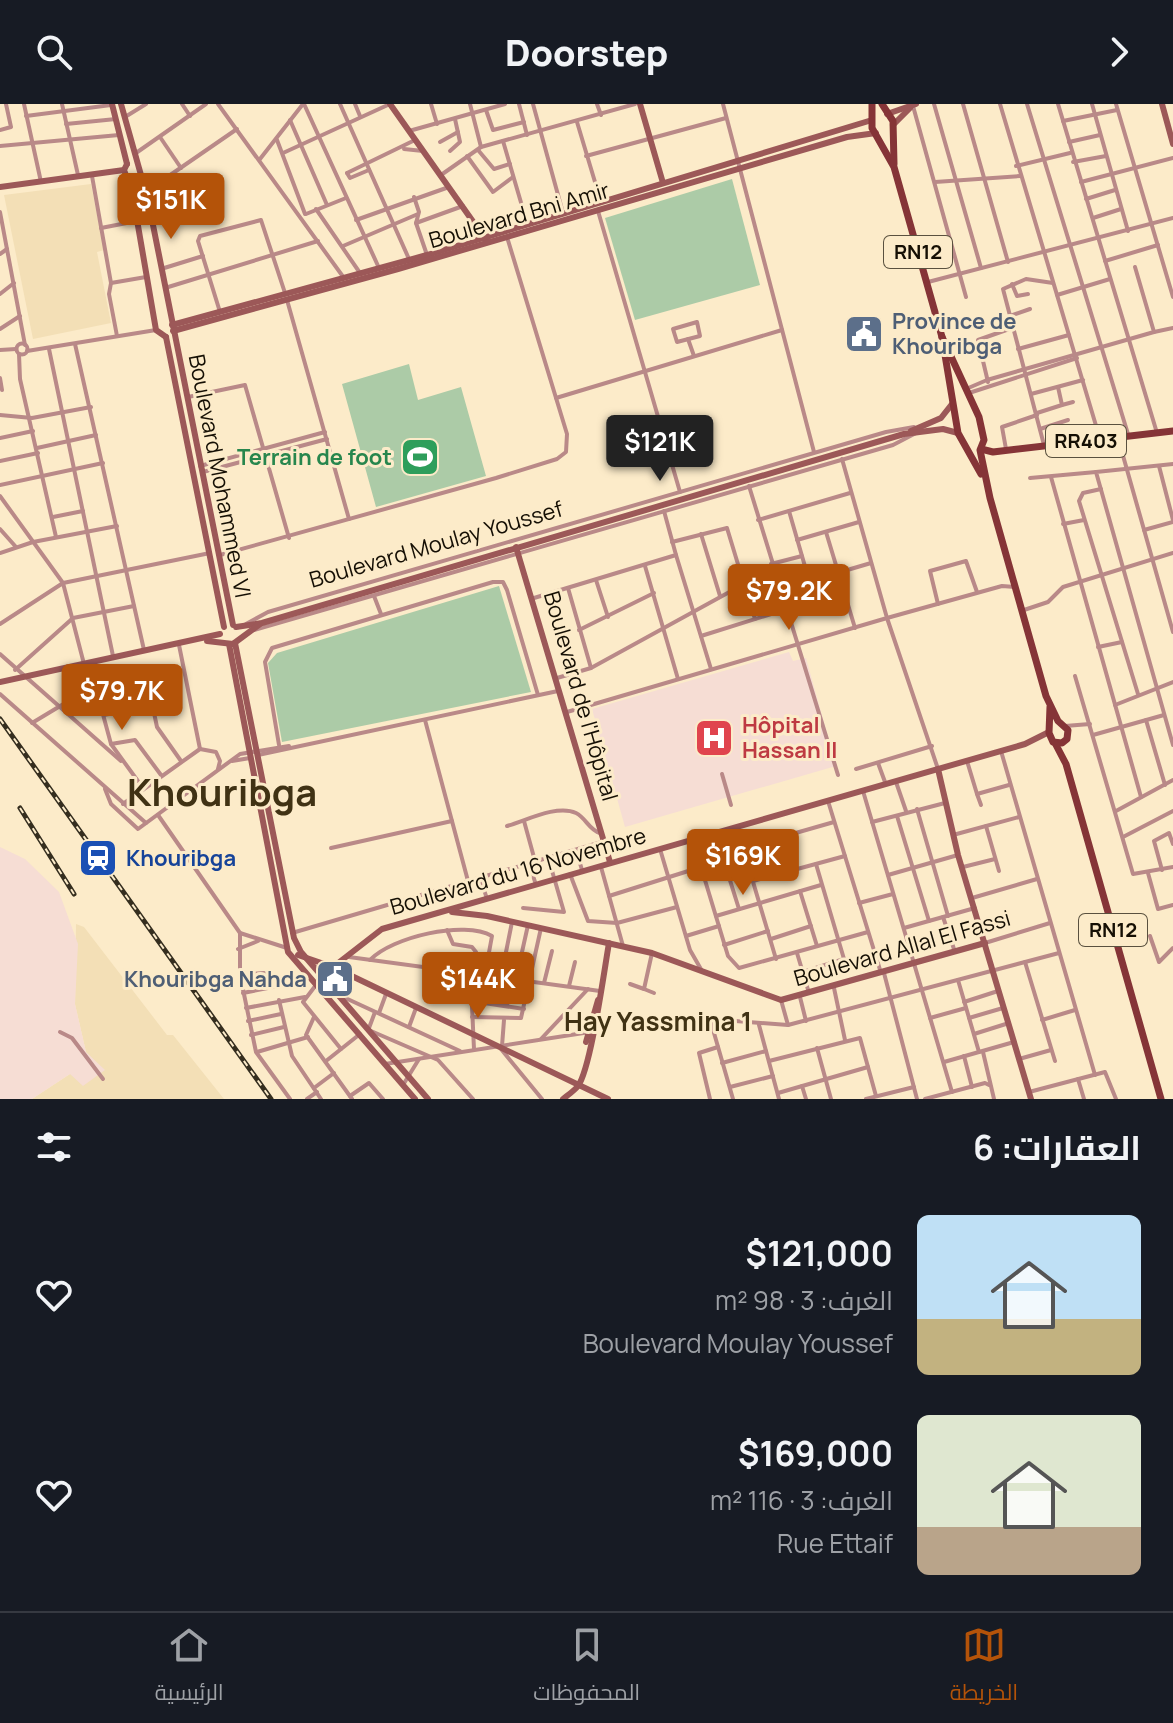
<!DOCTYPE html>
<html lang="ar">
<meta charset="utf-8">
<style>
body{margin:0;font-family:Manrope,Cairo,sans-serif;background:#242831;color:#f1f3f6;direction:rtl;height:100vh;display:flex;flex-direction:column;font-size:30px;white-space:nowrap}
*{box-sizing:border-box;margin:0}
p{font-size:26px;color:#9ea1a6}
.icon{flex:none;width:44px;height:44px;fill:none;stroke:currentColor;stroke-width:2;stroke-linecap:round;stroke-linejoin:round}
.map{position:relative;height:995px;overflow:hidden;direction:ltr}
.sheet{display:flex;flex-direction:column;background:#171b24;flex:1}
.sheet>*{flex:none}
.price{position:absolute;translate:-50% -68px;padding:0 18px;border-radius:8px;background:#b45309;color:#fff;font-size:26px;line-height:52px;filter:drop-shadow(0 2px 4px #0008)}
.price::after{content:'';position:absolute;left:50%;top:48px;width:24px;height:18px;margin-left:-12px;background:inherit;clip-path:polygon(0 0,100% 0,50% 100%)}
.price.on{background:#222;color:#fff}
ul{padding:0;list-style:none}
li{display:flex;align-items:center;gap:24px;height:200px;padding:0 32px}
li span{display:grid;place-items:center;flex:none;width:224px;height:160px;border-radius:12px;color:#555}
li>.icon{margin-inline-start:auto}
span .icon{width:96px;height:96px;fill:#fffc;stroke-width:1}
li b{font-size:34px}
h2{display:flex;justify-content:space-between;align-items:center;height:96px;padding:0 32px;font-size:34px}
header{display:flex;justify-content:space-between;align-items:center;height:104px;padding:0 32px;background:#171b24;font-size:36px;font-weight:800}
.dock{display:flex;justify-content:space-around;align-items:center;height:112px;border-top:2px solid #363941;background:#171b24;font-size:22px;color:#9ea1a6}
.dock a{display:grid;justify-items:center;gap:4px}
.dock .on{color:#b45309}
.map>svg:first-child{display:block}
</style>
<header><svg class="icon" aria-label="forward" viewBox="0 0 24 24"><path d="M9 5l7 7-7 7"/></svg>Doorstep<svg class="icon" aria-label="search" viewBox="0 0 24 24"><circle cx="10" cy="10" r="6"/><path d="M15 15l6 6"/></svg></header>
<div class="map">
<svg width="1173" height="995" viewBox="0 0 1173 995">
<rect width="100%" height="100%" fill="#fcebc9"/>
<!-- built -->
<g fill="#f3dfb6">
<polygon points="91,80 104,146 97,148 111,219 33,235 4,91"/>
<polygon points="76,820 84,823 167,931 173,931 224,995 32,995 70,970 86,948 75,900"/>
</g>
<!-- medical -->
<g fill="#f6ddd4">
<polygon points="789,548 793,557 806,554 836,662 625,723 592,605"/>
<polygon points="0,743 25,755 59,788 78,840 75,900 86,948 105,966 83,982 70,970 32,995 0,995"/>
</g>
<!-- park -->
<g fill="#accba7">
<polygon points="732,75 760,181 635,216 605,114"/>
<polygon points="409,260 418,296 461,283 486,372 376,403 342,280"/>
<polygon points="499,482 531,588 282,638 268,559 277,549"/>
</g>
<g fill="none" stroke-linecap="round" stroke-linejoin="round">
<!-- street -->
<g stroke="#b98988" stroke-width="4">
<polyline points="24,0 41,78"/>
<polyline points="62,0 78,71"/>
<polyline points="182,0 190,12"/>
<polyline points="218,0 344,174"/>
<polyline points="304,0 379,164"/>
<polyline points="340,0 409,155"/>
<polyline points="355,0 360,12"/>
<polyline points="431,0 437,20"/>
<polyline points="470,0 481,43"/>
<polyline points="519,0 527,31"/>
<polyline points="533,0 563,109"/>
<polyline points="597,0 601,11"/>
<polyline points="723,0 814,348"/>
<polyline points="934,0 981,164"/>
<polyline points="963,0 1008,158"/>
<polyline points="1000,0 1100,335"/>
<polyline points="1027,0 1128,330"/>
<polyline points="1058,0 1157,329"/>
<polyline points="1092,0 1128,127"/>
<polyline points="1116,0 1173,193"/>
<polyline points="913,2 966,193"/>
<polyline points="486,6 493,26 524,18"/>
<polyline points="26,12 111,1"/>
<polyline points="125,13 146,0"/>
<polyline points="290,16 327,101"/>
<polyline points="1063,17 1117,6"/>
<polyline points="577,18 601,98"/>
<polyline points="66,20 116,15"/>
<polyline points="0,26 11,23 6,0"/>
<polyline points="409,27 505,0"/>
<polyline points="160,33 181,64"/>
<polyline points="277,36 305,110"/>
<polyline points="503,37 527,119"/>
<polyline points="440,38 458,28"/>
<polyline points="1069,38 1100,31"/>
<polyline points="0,42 119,31"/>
<polyline points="404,45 423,47"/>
<polyline points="478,46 494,65 510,60"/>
<polyline points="450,47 460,38 455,15"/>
<polyline points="136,49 206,0"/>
<polyline points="283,49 390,0"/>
<polyline points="467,52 493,88 513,73"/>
<polyline points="586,52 726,14"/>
<polyline points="260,55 303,0"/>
<polyline points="1073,58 1106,52"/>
<polyline points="1016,62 1070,49"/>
<polyline points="347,69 415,36"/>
<polyline points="347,69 350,74 369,66"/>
<polyline points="441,71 481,43 635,0"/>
<polyline points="92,72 111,179 109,190 117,232"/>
<polyline points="935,78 1020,72"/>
<polyline points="1081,78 1173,54"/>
<polyline points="147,87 237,25"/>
<polyline points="414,93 419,108 416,119 427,151"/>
<polyline points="1086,95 1115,86"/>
<polyline points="316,105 360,169"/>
<polyline points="598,107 680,388"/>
<polyline points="0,108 25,241"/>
<polyline points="306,110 346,94"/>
<polyline points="1093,114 1121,105"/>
<polyline points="356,116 449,83"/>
<polyline points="416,119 463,102"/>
<polyline points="101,124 137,117"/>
<polyline points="343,142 418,110"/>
<polyline points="0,150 7,145"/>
<polyline points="1105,157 1158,141"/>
<polyline points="161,165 203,152"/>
<polyline points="928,178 1173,114"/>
<polyline points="111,179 146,173"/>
<polyline points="1012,180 1017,192 1028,190"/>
<polyline points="165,184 318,137"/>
<polyline points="0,190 14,179"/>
<polyline points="1057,191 1110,175"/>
<polyline points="287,196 349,415"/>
<polyline points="220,208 198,137 200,132 261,116 285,189"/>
<polyline points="1010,212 1030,205"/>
<polygon points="697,218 700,232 677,238 673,225"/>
<polyline points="0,225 20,212"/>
<polyline points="1154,228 1173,224"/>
<polyline points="688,235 694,252"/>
<circle cx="22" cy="245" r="5.5"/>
<polyline points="75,240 144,546"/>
<polyline points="49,245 113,552"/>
<polyline points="1018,245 1069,231"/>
<polyline points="0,246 16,245"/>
<polyline points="27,247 156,226"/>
<polyline points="19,250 20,275 56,433"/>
<polyline points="0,274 2,286"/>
<polyline points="988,278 978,236 1012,224"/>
<polyline points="966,285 987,276 1154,228 1135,163"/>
<polyline points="969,289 1077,254"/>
<polyline points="1031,290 1083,276"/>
<polyline points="188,293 245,281 289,434"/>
<polyline points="556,294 782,226"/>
<polyline points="1062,301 1073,298"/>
<polyline points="1037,309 1062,301 1058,283"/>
<polyline points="0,311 32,314 91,303"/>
<polyline points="1058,320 1061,339"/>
<polyline points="1040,325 1068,316"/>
<polyline points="0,334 33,327"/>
<polyline points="1118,334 1173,528"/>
<polyline points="1044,341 1003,185 1026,175 1053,179"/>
<polyline points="37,344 96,331"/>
<polyline points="1006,345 1002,323 1037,311"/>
<polyline points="0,357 38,349"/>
<polyline points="1173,360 1096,368 1173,641"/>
<polyline points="200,362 325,328"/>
<polyline points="1159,362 1173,416"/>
<polyline points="203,368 327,335"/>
<polyline points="1051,373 1141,693"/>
<polyline points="1030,374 1096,368"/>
<polyline points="0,381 103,359"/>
<polyline points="749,382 838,671"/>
<polyline points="1101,385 1083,389 1079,397 1138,590"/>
<polyline points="0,392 63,479 210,449"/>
<polyline points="789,407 815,497 819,500 845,492"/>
<polyline points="53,413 83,407"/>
<polyline points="758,416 850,389"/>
<polyline points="1063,420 1084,416"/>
<polyline points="0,425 16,443"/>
<polyline points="1144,426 1173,418"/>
<polyline points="826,428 855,524"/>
<polyline points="701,430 720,492"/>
<polyline points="797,436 859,418"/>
<polyline points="0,449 33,438 117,422"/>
<polyline points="220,451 496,374 557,355 566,348 567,330 507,133"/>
<polyline points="676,451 711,565"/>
<polyline points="771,460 802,452"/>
<polyline points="645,462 678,575"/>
<polyline points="596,476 608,513"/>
<polyline points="810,477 871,459"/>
<polyline points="744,480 755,515"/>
<polyline points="568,484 591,564"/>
<polyline points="374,492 381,510"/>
<polyline points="534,494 676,451 664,407"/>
<polyline points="938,500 930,467 966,457 977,488"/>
<polyline points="1021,507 1048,498 1063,483 1173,449"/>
<polyline points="0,520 63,479 84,560"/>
<polyline points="246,520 268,508 886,328 914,323"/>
<polyline points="254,526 893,341 916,329"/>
<polyline points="579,526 654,489"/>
<polyline points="701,532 784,506"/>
<polyline points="179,541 200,645"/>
<polyline points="1098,543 1122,538"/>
<polyline points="0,550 121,657"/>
<polyline points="15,566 73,514 134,502"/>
<polyline points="146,571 157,623 181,657"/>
<polyline points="1075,572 1133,770 1173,763"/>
<polyline points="557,574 591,564 744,480 727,424 672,438"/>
<polyline points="0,590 146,719"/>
<polyline points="1115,601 1173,578"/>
<polyline points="567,608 887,514 842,355"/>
<polyline points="104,611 151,601"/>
<polyline points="425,616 468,777"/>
<polyline points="1146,616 1165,681"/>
<polyline points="32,619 95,581 111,640 143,684"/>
<polyline points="1065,622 1090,620"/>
<polyline points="1093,631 1164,611"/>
<polyline points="111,640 135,636 161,671"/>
<polyline points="279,641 265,558 272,544 493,478 503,478 507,486 538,591"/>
<polyline points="1001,647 1095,971"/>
<polyline points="258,651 558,587"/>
<polyline points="232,657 250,654"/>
<polyline points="967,657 977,690 1009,681"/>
<polyline points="878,659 885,678"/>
<polyline points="856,665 932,642"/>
<polyline points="938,665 887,514 1002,482 1015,483"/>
<polyline points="722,670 731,701"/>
<polyline points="896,678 906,707"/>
<polyline points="105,685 111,700 138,725 240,650 289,642"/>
<polyline points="863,687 952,988"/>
<polyline points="977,690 981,701"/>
<polyline points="828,697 881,869"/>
<polyline points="123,700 200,645 216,648 220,657 218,665"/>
<polyline points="917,705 948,812"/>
<polyline points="1116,707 1173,676"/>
<polyline points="158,711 240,829 287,844"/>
<polyline points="897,712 929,817"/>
<polyline points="524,717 535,757"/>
<polyline points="872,718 945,699"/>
<path d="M 507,722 C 525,717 557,700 576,709 C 586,714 589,726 600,729"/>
<polyline points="986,722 999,767"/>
<polyline points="737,724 776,855"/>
<polyline points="953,731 1019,713"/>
<polyline points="1123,733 1173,707"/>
<polyline points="331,744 452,717"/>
<polyline points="743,744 834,718"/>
<polyline points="660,745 690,846 702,867"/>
<polyline points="576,746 582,766"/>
<polyline points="529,759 536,781"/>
<polyline points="601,763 623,842"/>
<polyline points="963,763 995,755"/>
<polyline points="1162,766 1154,737 1169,729 1173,740"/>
<polyline points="1148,769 1158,805 1173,801"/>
<polyline points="570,770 588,817 617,819 677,803"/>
<polyline points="888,771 958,751"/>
<polyline points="480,773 487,795"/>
<polyline points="753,777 845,752"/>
<polyline points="800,787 817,842"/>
<polyline points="609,792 701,763"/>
<polyline points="972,794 1037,775"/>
<polyline points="859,799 893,790"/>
<polyline points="523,804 564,808 548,753"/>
<polyline points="739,805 722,751 704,758 701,763 728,852 739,864 868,828"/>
<polyline points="716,812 821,781"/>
<polyline points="943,813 955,848"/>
<polyline points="904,824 975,804"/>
<polyline points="447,826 453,840 472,843 476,848 471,881 474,945"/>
<polyline points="240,829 240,871 256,948 290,995"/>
<polyline points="292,829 605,737"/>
<polyline points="686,832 719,822"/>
<polyline points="1150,832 1159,858 1173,844"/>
<polyline points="771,835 811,822"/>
<polyline points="985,839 1050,819"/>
<polyline points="724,841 768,827"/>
<polyline points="238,845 258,837"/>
<polyline points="797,849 809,889"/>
<polyline points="349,853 600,887"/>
<path d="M 370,856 C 392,833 464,816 492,832 L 485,870"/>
<polyline points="1025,858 1055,957"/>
<polyline points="803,868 844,855 816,760"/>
<polyline points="884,869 917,995"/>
<polyline points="240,871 264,869"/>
<polyline points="501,873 512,818"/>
<polyline points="516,875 528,821"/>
<polyline points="958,876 979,948"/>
<polyline points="544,879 552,847"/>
<polyline points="630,880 644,885 652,849"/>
<polyline points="316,881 303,898 341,945"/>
<polyline points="471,881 508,886"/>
<polyline points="569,882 575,858"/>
<polyline points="834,884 845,936"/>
<polyline points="644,885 654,889"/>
<polyline points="243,889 283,881"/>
<polyline points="341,892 460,947"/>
<polyline points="800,893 806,917"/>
<polyline points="279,896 292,952 321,995"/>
<polyline points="781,896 788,921"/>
<polyline points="471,897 524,905"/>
<polyline points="964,898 998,887"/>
<polyline points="507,902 510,874"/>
<polyline points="246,904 305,893"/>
<polyline points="379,909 386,890"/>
<polyline points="314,913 306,931 352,995"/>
<polyline points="472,913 521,914 541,824"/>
<polyline points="930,914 966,904"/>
<polyline points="969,914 1003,904"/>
<polyline points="1042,916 1075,906"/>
<polyline points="248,917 281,910"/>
<polyline points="759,921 779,995"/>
<polyline points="409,923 416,904"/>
<polyline points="369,924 375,908"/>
<polyline points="371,927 438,956 473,995"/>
<polyline points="60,928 72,934 103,975"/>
<polyline points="974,930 1009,919"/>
<polyline points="251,931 284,923"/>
<polyline points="541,935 588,885"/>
<polyline points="502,942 504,916"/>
<polyline points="817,944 831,995"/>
<polyline points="501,945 542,995"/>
<polyline points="257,948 308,933"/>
<polyline points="983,948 994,995"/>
<polyline points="964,952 972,983"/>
<polyline points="1019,955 1051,946"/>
<polyline points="326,957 360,930"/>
<polyline points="769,957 860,934 876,992"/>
<polyline points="944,958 1014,938"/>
<polyline points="722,959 766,947"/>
<polyline points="385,960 590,928"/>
<polyline points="1078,975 1084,995"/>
<polyline points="403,981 419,955"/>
<polyline points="802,982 806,995"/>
<polyline points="730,983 773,972"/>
<polyline points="314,984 334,969"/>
<polyline points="1029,988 1105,968 1116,995"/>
<polyline points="778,989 868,963"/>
<polyline points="350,992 369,979 383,995"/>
<polyline points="307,995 317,988"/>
<polyline points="710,995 699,949 718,943"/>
<polyline points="733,995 710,915 788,921 1059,849"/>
<polyline points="866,995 914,983"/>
<polyline points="925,995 985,979 989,981"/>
</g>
<!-- secondary -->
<g stroke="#9c5858" stroke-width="6">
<polyline points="112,0 127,60"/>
<polyline points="121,0 148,96 233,521"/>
<polyline points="390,0 486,136"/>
<polyline points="640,0 663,79"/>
<polyline points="1162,0 1173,40"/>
<polyline points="887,10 916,0"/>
<polyline points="893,21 910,4"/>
<polyline points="127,60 124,66 132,87 156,226 166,233"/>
<polyline points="0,83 124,66"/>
<polyline points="172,221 427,151 872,16"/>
<polyline points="173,227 398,165 847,33 876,29"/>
<polyline points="166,233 224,523"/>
<polyline points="911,327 941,314 952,300"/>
<polyline points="516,443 610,758"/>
<polyline points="236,523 262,519 904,330 943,325 958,329"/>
<polyline points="207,537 233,540 260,520"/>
<polyline points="235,539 294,834 301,848 428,995"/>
<polyline points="229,540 288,848 415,995"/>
<polyline points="0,578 220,530"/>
<polyline points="938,665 958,751 1031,995"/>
<polyline points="452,808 487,812 652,849 781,896 985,839"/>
<polyline points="298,851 333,863 382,825 1025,640 1049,628"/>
<polyline points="325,875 333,863 608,995"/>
<polyline points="586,938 598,896"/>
<path d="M 563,995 C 568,991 574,987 578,982 C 591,964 604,867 609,839"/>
</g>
<!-- primary -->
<g stroke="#853437" stroke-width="7">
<polyline points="872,0 872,24 894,63 942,233 958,329 981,370"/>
<polyline points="882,0 893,17 894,60"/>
<polyline points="942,233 979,313 984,336 980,346 990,394 1046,592 1058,617 1068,626 1067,635 1062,639 1053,638 1049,629 1050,603"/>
<polyline points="981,345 993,348 1173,327"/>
<polyline points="1055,639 1066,660 1161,995"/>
</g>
<defs>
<g id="rail">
<polyline points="0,615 271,995"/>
<polyline points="20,704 74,790"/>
</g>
</defs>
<!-- rail casing -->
<use href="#rail" stroke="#352e1f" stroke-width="5"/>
<!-- rail -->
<use href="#rail" stroke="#fcebc9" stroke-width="2" stroke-dasharray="6" stroke-linecap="butt"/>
</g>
<!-- icons -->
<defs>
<symbol id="civic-square" viewBox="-11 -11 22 22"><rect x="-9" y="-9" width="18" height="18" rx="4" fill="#5c6f8a" stroke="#fcebc9"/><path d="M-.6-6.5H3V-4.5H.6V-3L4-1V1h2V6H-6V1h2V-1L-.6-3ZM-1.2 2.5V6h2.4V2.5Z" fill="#fff"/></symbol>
<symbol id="stadium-square" viewBox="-11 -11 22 22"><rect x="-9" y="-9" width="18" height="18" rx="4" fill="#2e9e5b" stroke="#fcebc9"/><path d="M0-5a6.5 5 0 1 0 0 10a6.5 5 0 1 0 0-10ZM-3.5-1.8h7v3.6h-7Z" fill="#fff"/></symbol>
<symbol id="hospital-square" viewBox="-11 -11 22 22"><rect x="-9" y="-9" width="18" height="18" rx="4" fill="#e0444e" stroke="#fcebc9"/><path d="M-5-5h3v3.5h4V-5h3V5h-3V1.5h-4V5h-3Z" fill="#fff"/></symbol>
<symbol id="station-square" viewBox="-11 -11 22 22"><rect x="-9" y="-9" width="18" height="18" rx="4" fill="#1a4fb4" stroke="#fcebc9"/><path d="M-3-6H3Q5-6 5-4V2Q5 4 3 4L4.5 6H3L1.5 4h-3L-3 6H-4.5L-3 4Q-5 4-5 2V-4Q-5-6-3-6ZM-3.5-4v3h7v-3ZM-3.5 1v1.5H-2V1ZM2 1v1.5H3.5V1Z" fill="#fff"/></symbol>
</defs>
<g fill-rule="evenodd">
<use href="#civic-square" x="842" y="208" width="44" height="44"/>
<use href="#stadium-square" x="398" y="331" width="44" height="44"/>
<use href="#hospital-square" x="692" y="612" width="44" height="44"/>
<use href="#station-square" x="76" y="732" width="44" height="44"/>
<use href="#civic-square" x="313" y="853" width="44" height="44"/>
</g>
<g text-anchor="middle" stroke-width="6" stroke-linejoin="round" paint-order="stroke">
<!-- shield labels -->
<g fill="#fcebc9" stroke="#5a513f" stroke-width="2">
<rect x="884" y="132" width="68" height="32" rx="6"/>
<rect x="1046" y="321" width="80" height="32" rx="6"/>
<rect x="1079" y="810" width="68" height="32" rx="6"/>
</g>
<g font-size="20" font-weight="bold" fill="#150f04">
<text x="918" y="155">RN12</text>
<text x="1086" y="344">RR403</text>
<text x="1113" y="833">RN12</text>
</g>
<!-- street labels -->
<g font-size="22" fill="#150f04" stroke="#fcebc9">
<text transform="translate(519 111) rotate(-16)" y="8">Boulevard Bni Amir</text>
<text transform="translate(220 372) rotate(79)" y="8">Boulevard Mohammed VI</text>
<text transform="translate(436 440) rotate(-16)" y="8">Boulevard Moulay Youssef</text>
<text transform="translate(581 592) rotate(74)" y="8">Boulevard de l'Hôpital</text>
<text transform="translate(518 767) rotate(-16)" y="8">Boulevard du 16 Novembre</text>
<text transform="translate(902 844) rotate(-16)" y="8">Boulevard Allal El Fassi</text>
</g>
<!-- service labels -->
<g font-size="22" font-weight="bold" fill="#4e5e75" stroke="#fcebc9" text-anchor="start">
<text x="892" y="225">Province de<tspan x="892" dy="25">Khouribga</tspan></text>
<text x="307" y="883" text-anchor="end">Khouribga Nahda</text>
</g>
<!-- leisure labels -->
<g font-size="22" font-weight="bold" fill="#27864d" stroke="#fcebc9" text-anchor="end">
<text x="392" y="361">Terrain de foot</text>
</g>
<!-- health labels -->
<g font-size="22" font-weight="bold" fill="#be3a42" stroke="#fcebc9" text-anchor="start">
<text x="742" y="629">Hôpital<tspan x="742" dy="25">Hassan II</tspan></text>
</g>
<!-- transit labels -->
<g font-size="22" font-weight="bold" fill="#164399" stroke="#fcebc9" text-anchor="start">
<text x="126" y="762">Khouribga</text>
</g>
<!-- quarter labels -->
<g font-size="26" font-weight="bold" fill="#403214" stroke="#fcebc9">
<text x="658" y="927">Hay Yassmina 1</text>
</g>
<!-- town labels -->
<g font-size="38" font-weight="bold" fill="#403214" stroke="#fcebc9">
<text x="222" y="702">Khouribga</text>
</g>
</g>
</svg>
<b class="price" style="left:171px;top:137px">$151K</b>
<b class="price on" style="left:660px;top:379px">$121K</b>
<b class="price" style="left:789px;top:528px">$79.2K</b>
<b class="price" style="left:122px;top:628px">$79.7K</b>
<b class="price" style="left:743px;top:793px">$169K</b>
<b class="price" style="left:478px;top:916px">$144K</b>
</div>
<section class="sheet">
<h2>العقارات: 6<svg class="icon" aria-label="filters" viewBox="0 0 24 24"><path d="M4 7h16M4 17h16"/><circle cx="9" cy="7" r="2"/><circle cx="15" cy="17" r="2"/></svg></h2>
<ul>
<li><span style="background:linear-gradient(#bfe0f5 65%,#c2b280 0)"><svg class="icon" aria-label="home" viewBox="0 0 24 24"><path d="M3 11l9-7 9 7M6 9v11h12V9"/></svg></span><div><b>$121,000</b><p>الغرف: 3 · 98 m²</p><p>Boulevard Moulay Youssef</p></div><svg class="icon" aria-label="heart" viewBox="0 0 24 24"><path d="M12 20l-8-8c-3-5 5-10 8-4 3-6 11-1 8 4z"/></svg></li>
<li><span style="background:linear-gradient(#dfe7d0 70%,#b9a48a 0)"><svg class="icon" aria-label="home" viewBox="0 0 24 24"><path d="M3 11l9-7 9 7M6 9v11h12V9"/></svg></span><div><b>$169,000</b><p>الغرف: 3 · 116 m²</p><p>Rue Ettaif</p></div><svg class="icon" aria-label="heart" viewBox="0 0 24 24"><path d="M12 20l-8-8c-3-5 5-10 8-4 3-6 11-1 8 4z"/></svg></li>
</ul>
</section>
<nav class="dock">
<a class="on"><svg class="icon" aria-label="map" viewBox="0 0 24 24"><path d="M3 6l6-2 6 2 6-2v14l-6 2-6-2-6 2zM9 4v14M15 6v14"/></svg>الخريطة</a>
<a><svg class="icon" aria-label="saved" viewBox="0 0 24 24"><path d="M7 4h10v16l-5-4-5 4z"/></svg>المحفوظات</a>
<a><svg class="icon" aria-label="home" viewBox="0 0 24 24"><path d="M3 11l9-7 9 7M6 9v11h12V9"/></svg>الرئيسية</a>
</nav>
